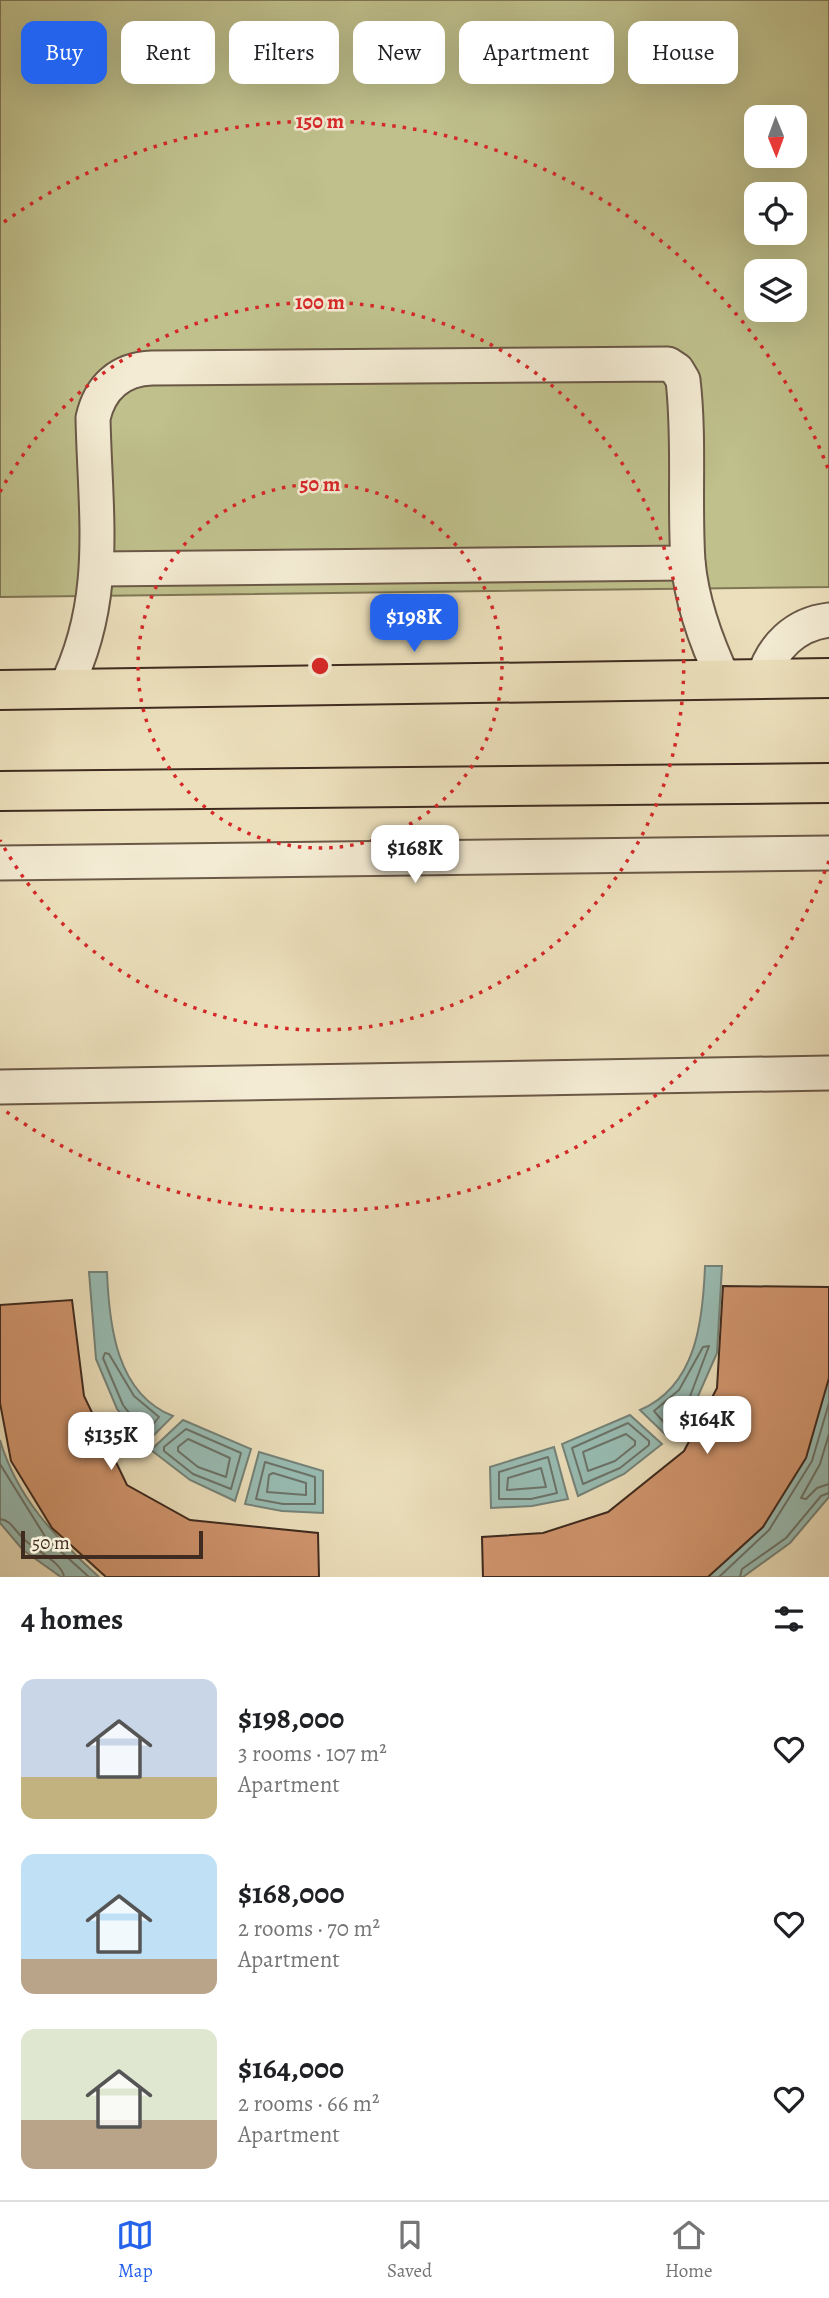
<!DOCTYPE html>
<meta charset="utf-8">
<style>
body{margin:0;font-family:Alegreya,serif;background:#f2f2f2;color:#202124;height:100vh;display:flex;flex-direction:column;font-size:26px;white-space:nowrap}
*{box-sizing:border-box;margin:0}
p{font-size:23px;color:#757577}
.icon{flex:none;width:38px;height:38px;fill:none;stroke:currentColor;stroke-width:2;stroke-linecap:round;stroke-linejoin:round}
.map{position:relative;height:1577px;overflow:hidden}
.sheet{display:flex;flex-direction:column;background:#fff;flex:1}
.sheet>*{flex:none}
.banner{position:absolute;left:21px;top:21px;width:788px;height:63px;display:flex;gap:14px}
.needle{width:46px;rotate:179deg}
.buttons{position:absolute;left:744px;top:105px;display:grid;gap:14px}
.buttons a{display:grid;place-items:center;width:63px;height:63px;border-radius:14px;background:#fff;box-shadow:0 7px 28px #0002;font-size:35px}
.scale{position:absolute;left:21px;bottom:18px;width:182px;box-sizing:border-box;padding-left:7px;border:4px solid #3f2b20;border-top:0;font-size:19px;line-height:24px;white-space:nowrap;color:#3f2b20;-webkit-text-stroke:5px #f3ebd3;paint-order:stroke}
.price{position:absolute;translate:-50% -60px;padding:0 16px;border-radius:14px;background:#fff;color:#222;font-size:23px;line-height:46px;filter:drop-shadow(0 2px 4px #0008)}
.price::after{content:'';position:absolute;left:50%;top:42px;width:21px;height:16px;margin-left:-10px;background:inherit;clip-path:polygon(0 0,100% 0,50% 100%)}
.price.selected{background:#2563eb;color:#fff}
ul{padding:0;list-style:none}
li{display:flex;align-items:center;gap:21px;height:175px;padding:0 21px}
li span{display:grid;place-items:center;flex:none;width:196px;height:140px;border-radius:14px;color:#555}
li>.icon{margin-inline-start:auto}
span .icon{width:84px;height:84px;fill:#fffc;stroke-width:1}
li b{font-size:30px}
h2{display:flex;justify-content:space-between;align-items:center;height:84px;padding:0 21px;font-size:30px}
.chip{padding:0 24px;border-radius:14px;background:#fff;box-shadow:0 7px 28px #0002;font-size:24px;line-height:63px}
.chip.selected{background:#2563eb;color:#fff}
.tabs{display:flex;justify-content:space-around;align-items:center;height:98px;border-top:2px solid #e0e0e0;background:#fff;font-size:19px;color:#757577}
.tabs a{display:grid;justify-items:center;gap:4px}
.tabs .selected{color:#2563eb}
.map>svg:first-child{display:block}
</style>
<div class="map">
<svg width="829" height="1577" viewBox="0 0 829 1577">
<rect width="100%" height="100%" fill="#ece0bc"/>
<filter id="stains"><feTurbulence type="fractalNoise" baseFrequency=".00286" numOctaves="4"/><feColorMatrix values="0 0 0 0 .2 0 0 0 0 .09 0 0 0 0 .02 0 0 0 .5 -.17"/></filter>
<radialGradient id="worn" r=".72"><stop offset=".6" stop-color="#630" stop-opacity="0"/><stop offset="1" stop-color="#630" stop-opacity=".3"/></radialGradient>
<!-- green -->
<path fill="#bfc08c" stroke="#7f7656" stroke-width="2" fill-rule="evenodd" d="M 0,0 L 829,0 L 829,587 L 0,597 ZM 756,117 L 794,117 L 794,156 L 756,156 ZM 756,194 L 794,194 L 794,233 L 756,233 ZM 756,271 L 794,271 L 794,310 L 756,310 Z"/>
<!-- water -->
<g fill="#99bdb4" stroke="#758379" stroke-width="2">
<path d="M 705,1266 L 722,1266 L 717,1353 L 695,1403 L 669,1438 L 640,1410 C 697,1386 703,1319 705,1266 Z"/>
<path d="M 89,1272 L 107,1272 C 109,1324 116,1394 173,1416 L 145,1444 L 117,1409 L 96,1359 Z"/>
<polygon points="829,1378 829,1497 790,1543 743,1577 708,1577 763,1527"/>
<polygon points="630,1415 662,1444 624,1474 578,1496 562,1444"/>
<polygon points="183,1420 251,1449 235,1501 190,1480 151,1450"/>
<path d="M 0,1440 C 17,1498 55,1537 99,1577 L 61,1577 L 23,1550 L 0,1523 Z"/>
<polygon points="554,1447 568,1499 532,1506 491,1508 490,1467"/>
<polygon points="259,1452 323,1471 323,1513 282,1511 245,1504"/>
</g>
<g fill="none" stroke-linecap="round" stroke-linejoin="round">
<!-- shore -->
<g stroke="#6c746a" stroke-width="2">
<polygon points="709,1346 689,1399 670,1425 666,1425 654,1411 679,1390 703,1347"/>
<polygon points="105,1353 109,1354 134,1396 159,1417 147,1432 143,1431 123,1405 103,1358"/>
<polygon points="628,1423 649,1441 649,1445 620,1468 583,1484 572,1448"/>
<polygon points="186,1429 241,1453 231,1489 193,1474 164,1451 164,1447"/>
<polygon points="626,1434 635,1441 635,1445 615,1461 588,1471 583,1452"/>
<polyline points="829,1434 820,1464 801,1498 806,1499 817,1488 829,1484"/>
<polygon points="188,1439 230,1458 226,1477 198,1467 178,1451 178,1447"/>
<polygon points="548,1457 557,1493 531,1499 499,1499 499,1472"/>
<polygon points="265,1462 315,1477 315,1504 283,1504 256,1499"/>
<polyline points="0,1464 46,1538 89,1577"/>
<polygon points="541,1468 546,1487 507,1490 508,1478"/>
<polygon points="273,1473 306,1483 306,1495 267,1492 269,1475"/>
<path d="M 0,1519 C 10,1520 14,1529 21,1536 C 31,1549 62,1561 64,1577"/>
<polyline points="719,1577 769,1530 812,1461 829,1403"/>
<polyline points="740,1577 742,1569 786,1538 821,1496 829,1493"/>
</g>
</g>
<!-- building -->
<g fill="#d1966f" stroke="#3f2b20" stroke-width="2">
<polygon points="723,1286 829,1287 829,1378 806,1458 763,1527 708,1577 483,1577 482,1537 543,1533 608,1512 684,1451 717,1388"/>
<polygon points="72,1300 84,1396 127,1485 190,1520 318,1533 319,1577 106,1577 52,1528 11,1461 0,1403 0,1305"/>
</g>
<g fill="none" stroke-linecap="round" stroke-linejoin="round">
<defs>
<g id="minor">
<polyline points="97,569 688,563"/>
<path d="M 763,679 C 772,647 795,624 829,620"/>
<path d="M 65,689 C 110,599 95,515 93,418 C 100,387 120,369 152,368 L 668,364 L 677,370 L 683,380 C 690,440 684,502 688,562 C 692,604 706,642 724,680"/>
<polyline points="0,863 829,853"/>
<polyline points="0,1087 829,1073"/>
</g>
<g id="major">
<polyline points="0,690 829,678"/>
<polyline points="0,791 829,783"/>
</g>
</defs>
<!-- minor casing -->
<use href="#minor" stroke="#6a5847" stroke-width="37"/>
<!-- major casing -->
<use href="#major" stroke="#3f2b20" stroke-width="42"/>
<!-- minor -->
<use href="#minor" stroke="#f3ebd3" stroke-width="33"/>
<!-- major -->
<use href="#major" stroke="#ece0bc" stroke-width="38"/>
</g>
<!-- distance rings -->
<g fill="none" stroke="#d62828" stroke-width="3.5" stroke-dasharray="3.5 7">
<circle cx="320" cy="666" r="182"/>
<path d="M0 492A364 364 0 1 1 0 840"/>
<path d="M829 861A545 545 0 0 1 4 1110M4 222A545 545 0 0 1 829 471"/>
</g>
<circle cx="320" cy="666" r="10" fill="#d62828" stroke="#f3ebd3" stroke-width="3.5"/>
<g font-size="21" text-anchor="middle" font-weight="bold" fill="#d62828" stroke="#f3ebd3" stroke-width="5" stroke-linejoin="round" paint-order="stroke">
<text x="320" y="128">150 m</text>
<text x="320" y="309">100 m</text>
<text x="320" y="491">50 m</text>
</g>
<rect width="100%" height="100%" filter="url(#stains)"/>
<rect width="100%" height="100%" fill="url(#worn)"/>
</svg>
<div class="buttons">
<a><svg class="needle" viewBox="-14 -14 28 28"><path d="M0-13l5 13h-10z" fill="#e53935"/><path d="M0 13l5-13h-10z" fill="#757577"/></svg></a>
<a><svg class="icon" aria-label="locate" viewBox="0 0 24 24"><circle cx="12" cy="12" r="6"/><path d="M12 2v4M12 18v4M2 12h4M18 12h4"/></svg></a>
<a><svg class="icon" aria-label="layers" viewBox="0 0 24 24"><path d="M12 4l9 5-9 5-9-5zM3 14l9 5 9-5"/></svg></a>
</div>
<div class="scale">50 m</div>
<b class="price selected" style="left:414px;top:654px">$198K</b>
<b class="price" style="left:415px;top:885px">$168K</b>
<b class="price" style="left:707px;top:1456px">$164K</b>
<b class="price" style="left:111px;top:1472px">$135K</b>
<div class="banner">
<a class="chip selected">Buy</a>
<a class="chip">Rent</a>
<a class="chip">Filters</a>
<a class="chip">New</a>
<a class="chip">Apartment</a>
<a class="chip">House</a>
</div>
</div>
<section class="sheet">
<h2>4 homes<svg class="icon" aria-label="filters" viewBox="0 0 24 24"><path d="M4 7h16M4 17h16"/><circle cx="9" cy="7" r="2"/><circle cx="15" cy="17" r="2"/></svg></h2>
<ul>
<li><span style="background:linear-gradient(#c9d6e8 70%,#c2b280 0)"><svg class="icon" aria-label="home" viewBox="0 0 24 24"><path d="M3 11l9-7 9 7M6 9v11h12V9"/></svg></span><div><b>$198,000</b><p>3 rooms · 107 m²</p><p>Apartment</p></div><svg class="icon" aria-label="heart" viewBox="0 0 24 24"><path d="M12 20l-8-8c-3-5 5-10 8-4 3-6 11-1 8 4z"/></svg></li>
<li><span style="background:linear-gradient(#bfe0f5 75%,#b9a48a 0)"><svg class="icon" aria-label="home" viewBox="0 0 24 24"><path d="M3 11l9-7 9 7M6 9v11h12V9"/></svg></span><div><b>$168,000</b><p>2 rooms · 70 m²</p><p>Apartment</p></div><svg class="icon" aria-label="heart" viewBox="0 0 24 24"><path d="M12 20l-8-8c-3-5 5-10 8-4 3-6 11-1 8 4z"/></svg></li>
<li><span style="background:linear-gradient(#dfe7d0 65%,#b9a48a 0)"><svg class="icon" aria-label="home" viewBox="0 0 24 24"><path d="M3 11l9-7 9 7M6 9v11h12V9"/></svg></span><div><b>$164,000</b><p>2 rooms · 66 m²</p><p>Apartment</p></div><svg class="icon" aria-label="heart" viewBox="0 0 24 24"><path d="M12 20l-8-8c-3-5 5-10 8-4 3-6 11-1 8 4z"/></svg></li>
</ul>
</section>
<nav class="tabs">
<a class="selected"><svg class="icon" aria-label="map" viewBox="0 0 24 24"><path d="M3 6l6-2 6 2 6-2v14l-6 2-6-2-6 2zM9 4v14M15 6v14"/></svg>Map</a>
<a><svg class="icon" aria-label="saved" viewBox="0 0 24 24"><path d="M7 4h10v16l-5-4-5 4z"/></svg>Saved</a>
<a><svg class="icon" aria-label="home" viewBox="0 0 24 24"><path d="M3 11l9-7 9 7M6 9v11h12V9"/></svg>Home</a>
</nav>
